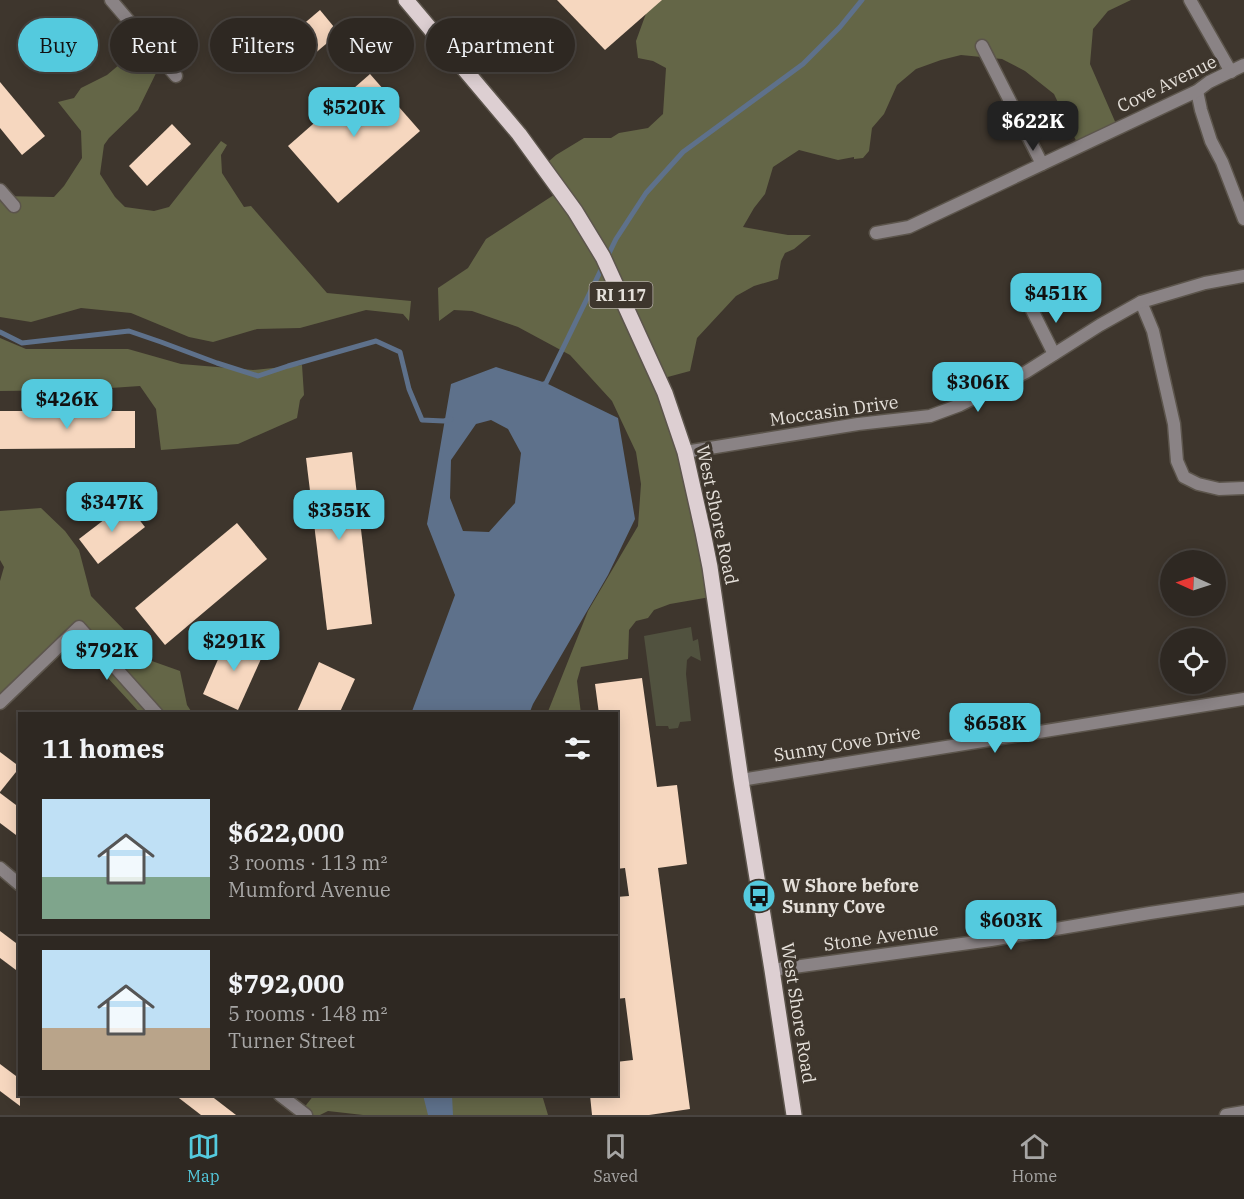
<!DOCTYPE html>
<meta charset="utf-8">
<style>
body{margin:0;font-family:"IBM Plex Serif",serif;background:#36302a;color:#f1f3f6;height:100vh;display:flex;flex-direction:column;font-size:22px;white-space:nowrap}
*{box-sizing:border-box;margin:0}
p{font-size:20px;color:#a7a6a5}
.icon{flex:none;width:33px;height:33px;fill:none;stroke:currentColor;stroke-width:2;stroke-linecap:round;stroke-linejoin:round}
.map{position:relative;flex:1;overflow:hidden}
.sheet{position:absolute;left:18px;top:712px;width:600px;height:384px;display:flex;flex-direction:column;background:#2e2822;border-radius:0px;box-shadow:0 3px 15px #0003,0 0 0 2px #494440}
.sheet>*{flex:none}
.guide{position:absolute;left:18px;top:18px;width:600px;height:54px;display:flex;gap:12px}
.needle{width:39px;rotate:273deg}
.buttons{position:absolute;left:1160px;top:550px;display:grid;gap:12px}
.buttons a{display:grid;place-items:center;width:66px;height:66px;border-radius:50%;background:#2e2822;box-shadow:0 3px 15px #0003,0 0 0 2px #494440;font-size:30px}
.price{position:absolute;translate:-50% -51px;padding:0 14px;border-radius:12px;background:#54cade;color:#111;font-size:20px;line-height:39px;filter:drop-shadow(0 2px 3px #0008)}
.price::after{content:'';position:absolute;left:50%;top:36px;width:18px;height:14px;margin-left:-9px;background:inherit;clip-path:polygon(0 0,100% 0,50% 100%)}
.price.selected{background:#222;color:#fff}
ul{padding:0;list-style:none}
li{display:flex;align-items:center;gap:18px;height:150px;padding:0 24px}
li+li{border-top:2px solid #494440}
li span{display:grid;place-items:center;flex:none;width:168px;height:120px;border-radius:0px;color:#555}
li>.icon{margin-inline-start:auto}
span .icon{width:72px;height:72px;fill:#fffc;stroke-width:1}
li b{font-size:26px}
h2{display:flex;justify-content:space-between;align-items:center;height:72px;padding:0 24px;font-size:26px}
.pill{padding:0 21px;border-radius:27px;background:#2e2822;box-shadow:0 3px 15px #0003,0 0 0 2px #494440;font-size:21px;line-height:54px}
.pill.selected{background:#54cade;color:#111}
.tabs{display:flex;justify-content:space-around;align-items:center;height:84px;border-top:2px solid #494440;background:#2e2822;font-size:16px;color:#a7a6a5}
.tabs a{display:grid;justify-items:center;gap:3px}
.tabs .selected{color:#54cade}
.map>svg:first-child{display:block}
</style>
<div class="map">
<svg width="1244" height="1115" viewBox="0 0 1244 1115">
<rect width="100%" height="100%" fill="#3e362d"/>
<!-- green -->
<polygon fill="#51523f" points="691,627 693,641 698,639 701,661 691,656 687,660 686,674 691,721 680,722 678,728 669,729 668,726 656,726 644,636"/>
<!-- forest -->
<g fill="#646647">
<polygon points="656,0 1131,0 1108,11 1093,29 1090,64 1117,126 1078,145 1054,94 1025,71 1002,59 961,55 941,60 916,69 897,85 884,114 872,128 869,151 863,158 854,159 854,157 838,160 799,150 773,167 765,194 754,208 743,227 788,235 811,235 794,249 785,253 781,261 778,279 754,286 736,296 697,338 690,371 664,378 716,596 670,604 654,610 648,618 636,621 629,630 628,659 581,667 577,681 581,714 547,714 588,611 638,526 641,484 636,452 612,401 570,355 518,327 472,311 454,310 439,321 438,288 468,268 486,239 563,189 548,162 556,155 584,138 611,138 619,133 648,128 663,114 666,68 653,61 638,58 636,41 648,8"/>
<polygon points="145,43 160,65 138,110 109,138 104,145 100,174 115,197 125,207 154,211 169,207 221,141 227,145 221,155 222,173 244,207 251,206 327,293 411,301 409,321 403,314 366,310 300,328 257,329 213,342 189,337 131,313 81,308 31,322 0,317 0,196 54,197 64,186 82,158 81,131 58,102 74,98 81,88 107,75"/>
<polygon points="0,338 26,349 128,349 181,364 253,370 302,365 304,395 300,400 297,418 238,444 161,450 156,409 140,386 81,390 0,391"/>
<polygon points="41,508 65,531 79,550 91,596 127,633 149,660 180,671 187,705 193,714 141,714 72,639 0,701 0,581 4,567 0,560 0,511"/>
<polygon points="314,1095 542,1095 548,1115 363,1115 328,1111 320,1115 312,1115 303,1109"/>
</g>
<!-- water -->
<g fill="#5e718b" fill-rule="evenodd">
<path d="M 496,367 L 546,383 L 618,418 L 635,519 L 608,575 L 533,704 L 529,714 L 411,714 L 455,595 L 427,524 L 451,384 ZM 491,420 L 508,429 L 521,453 L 515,503 L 489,532 L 463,531 L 450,498 L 451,460 L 476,424 Z"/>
<polygon points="423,1095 452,1095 453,1115 428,1115"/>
</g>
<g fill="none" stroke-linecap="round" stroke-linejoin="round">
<!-- stream -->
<g stroke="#5e718b" stroke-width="5">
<polyline points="0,332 22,343 129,331 161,342 217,363 258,376 288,366 376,341 400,352 409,389 422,420 444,421 451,419"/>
<polyline points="541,385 546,383 616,239 646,193 683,152 803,64 840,27 862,0"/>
</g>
</g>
<!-- building -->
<g fill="#f6d7bf">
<polygon points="557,0 662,0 605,50"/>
<polygon points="320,10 339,33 300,66 281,43"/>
<polygon points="72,25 85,42 47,70 34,53"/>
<polygon points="370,74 420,131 338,203 288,146"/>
<polygon points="0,82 45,136 22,155 0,128"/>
<polygon points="172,124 191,144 147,186 129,166"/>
<polygon points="0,411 135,411 135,448 0,449"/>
<polygon points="352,452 372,624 327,630 306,458"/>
<polygon points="126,503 145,527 98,564 79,539"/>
<polygon points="237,523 267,559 165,645 135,608"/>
<polygon points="229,634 265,650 238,710 203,694"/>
<polygon points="319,662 355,679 339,714 296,714"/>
<polygon points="642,678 657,787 677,785 687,864 658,868 690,1109 649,1115 592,1115 590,1095 616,1095 616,1062 633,1060 625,998 616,999 616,897 629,896 625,868 616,869 616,714 599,714 595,684"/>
<polygon points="0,752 20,767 0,792"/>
<polygon points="0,793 20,808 20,838 0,823"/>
<polygon points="0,931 20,946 20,973 0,958"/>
<polygon points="0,1064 20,1079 20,1106 0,1091"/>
<polygon points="175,1095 210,1095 236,1115 201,1115"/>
</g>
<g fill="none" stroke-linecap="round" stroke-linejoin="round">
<defs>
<g id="street">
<polyline points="111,0 176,76"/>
<polyline points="1190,0 1231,72"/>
<polyline points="982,46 1042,164"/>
<polyline points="1197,91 1201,110 1211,141 1222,162 1244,219"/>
<polyline points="0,190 14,206"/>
<polyline points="876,233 909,227 1197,91 1209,82 1244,65"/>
<polyline points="1141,302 1153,331 1174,424 1177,461 1184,477 1198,484 1219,489 1244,488"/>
<polyline points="1031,308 1054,354"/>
<polyline points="685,452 858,424 930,416 960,405 1026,372 1100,325 1141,302 1205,283 1244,276"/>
<polyline points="0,703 79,627 157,714"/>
<polyline points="741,780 1244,699"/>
<polyline points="0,868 20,885"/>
<polyline points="772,970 991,940 1150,913 1244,899"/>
<polyline points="280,1095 306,1115"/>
<polyline points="1226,1115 1244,1112"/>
</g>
<polyline id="primary" points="406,0 519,134 575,211 603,257 665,393 685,452 703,532 710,567 741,780 772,970 794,1115"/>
</defs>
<!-- street casing -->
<use href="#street" stroke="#5c554c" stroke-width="15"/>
<!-- primary casing -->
<use href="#primary" stroke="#5c554c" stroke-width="18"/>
<!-- street -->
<use href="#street" stroke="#8a8385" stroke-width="12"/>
<!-- primary -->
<use href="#primary" stroke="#ddcfd2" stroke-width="15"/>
</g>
<!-- icons -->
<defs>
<symbol id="bus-disc" viewBox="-11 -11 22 22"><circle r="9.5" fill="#54cade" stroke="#3e362d"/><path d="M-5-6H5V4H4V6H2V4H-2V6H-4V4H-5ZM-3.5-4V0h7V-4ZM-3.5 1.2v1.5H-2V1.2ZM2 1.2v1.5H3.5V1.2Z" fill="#111"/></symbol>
</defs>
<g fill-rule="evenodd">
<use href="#bus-disc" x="740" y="877" width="38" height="38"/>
</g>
<g text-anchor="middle" stroke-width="6" stroke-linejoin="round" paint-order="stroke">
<!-- shield labels -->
<rect fill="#3e362d" stroke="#b3ada6" stroke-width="1.5" x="589.5" y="282" width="63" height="26" rx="4.5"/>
<g font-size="16" font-weight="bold" fill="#e5e0da">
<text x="621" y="301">RI 117</text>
</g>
<!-- street labels -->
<g font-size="18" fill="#e5e0da" stroke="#3e362d">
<text transform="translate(1167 84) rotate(-26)" y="6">Cove Avenue</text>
<text transform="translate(834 411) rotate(-8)" y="6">Moccasin Drive</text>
<text transform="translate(717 515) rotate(78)" y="6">West Shore Road</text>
<text transform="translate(847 744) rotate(-9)" y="6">Sunny Cove Drive</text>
<text transform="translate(881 937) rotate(-8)" y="6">Stone Avenue</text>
<text transform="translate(798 1013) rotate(81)" y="6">West Shore Road</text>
</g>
<!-- poi labels -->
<g font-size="18" font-weight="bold" fill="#e5e0da" stroke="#3e362d" text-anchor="start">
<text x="782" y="892">W Shore before<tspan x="782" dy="21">Sunny Cove</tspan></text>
</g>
</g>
</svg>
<div class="buttons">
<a><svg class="needle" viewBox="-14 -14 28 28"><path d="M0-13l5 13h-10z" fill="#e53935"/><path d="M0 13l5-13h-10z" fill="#a7a6a5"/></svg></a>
<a><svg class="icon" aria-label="locate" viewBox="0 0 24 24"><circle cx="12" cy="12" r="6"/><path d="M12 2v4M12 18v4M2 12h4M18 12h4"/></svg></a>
</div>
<b class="price" style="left:354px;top:138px">$520K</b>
<b class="price selected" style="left:1033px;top:152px">$622K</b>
<b class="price" style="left:1056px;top:324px">$451K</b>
<b class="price" style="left:978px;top:413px">$306K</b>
<b class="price" style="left:67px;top:430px">$426K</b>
<b class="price" style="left:112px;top:533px">$347K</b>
<b class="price" style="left:339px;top:541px">$355K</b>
<b class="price" style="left:234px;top:672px">$291K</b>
<b class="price" style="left:107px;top:681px">$792K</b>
<b class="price" style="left:995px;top:754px">$658K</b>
<b class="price" style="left:1011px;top:951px">$603K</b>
<div class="guide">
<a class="pill selected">Buy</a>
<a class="pill">Rent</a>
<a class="pill">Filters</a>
<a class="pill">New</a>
<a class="pill">Apartment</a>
</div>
<section class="sheet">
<h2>11 homes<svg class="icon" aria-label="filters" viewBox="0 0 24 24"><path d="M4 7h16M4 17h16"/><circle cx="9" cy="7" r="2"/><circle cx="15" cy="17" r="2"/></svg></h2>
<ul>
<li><span style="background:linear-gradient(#bfe0f5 65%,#7fa58c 0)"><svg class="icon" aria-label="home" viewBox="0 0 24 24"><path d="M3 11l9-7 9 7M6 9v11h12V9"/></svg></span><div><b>$622,000</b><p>3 rooms · 113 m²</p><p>Mumford Avenue</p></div></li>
<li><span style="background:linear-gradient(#bfe0f5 65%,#b9a48a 0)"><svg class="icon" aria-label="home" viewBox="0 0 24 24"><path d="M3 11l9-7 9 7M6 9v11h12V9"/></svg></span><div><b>$792,000</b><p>5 rooms · 148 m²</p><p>Turner Street</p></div></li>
</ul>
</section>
</div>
<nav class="tabs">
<a class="selected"><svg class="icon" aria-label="map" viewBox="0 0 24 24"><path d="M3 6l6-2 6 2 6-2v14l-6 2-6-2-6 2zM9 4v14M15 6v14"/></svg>Map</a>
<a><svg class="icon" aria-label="saved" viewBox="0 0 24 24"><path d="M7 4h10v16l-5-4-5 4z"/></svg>Saved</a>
<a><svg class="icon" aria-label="home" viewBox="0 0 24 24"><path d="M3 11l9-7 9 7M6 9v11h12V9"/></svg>Home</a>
</nav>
